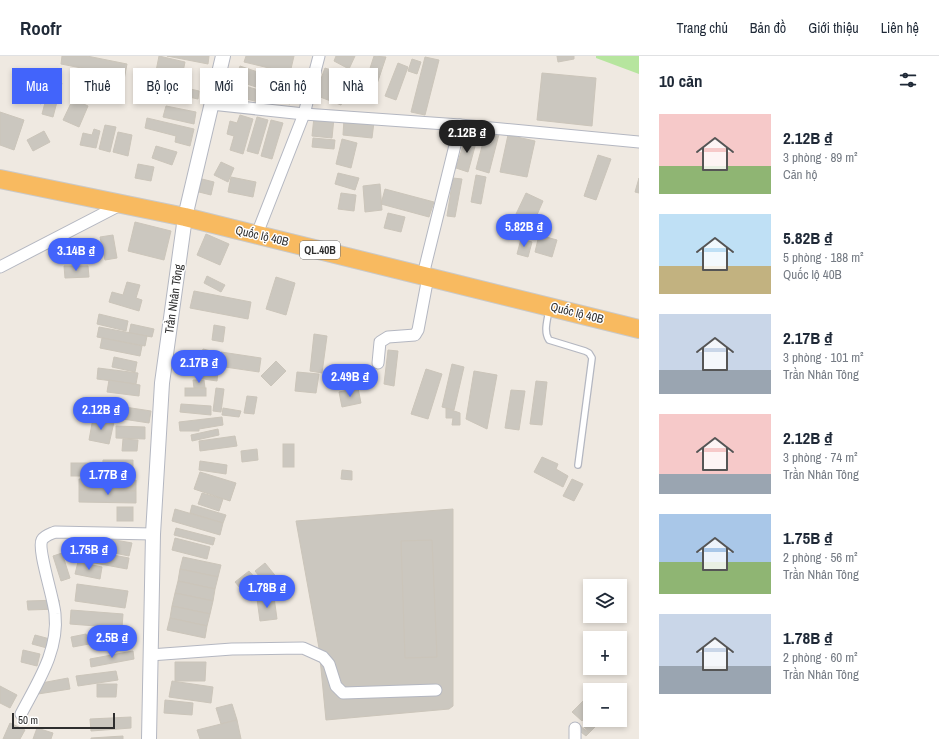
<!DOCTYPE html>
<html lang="vi">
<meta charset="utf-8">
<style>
body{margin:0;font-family:"Archivo Narrow",sans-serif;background:#f6f6f7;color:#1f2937;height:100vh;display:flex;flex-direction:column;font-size:15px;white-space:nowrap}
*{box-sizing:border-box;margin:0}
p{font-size:13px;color:#747a83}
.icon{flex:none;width:22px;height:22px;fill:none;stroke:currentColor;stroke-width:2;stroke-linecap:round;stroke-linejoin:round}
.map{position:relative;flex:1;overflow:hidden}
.details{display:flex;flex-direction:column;background:#fff;width:300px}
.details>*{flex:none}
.guide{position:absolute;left:12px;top:12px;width:380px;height:36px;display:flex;gap:8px}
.controls{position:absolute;left:583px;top:523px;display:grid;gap:8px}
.controls a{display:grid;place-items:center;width:44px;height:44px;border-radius:0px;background:#fff;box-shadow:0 2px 6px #0003;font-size:20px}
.scale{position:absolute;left:12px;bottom:10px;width:103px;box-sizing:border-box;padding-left:4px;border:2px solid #2e2e2e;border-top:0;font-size:11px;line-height:14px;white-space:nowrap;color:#2e2e2e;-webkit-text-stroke:3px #fff;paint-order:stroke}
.price{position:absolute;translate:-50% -34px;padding:0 9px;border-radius:14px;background:#4264fb;color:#fff;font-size:13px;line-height:26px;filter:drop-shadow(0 1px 2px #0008)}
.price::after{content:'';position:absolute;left:50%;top:24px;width:12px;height:9px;margin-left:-6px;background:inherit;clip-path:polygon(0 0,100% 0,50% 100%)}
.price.selected{background:#222;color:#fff}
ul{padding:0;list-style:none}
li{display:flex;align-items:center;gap:12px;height:100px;padding:0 20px}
li span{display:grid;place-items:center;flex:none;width:112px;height:80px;border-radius:0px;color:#555}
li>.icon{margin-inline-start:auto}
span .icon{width:48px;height:48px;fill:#fffc;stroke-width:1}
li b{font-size:17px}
h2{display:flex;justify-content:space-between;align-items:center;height:48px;padding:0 20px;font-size:17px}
.chip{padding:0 14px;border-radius:0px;background:#fff;box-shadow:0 2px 6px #0003;font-size:14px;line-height:36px}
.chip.selected{background:#4264fb;color:#fff}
header{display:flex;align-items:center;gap:24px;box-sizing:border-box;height:56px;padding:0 20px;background:#fff;border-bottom:1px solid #e0e1e3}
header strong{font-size:19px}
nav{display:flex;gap:22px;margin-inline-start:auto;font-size:14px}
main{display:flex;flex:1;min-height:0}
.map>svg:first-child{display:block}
</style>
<header>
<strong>Roofr</strong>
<nav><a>Trang chủ</a><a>Bản đồ</a><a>Giới thiệu</a><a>Liên hệ</a></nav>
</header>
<main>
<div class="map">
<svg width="639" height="683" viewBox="0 0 639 683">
<rect width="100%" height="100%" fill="#efe9e1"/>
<!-- green -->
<polygon fill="#b6e59e" points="596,0 639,0 639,18 596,2"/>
<!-- building -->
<g fill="#cbc7bf" stroke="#cbc5ba">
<polygon points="62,0 87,0 127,8 123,29 101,24 102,16 61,8"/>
<polygon points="159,0 185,6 183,16 174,14 172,24 155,20"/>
<polygon points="167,0 209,0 208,8"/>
<polygon points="246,0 294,0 290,17 244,6"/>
<polygon points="336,0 355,0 349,13 334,5"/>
<polygon points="374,0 386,1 372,43 361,40"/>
<polygon points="557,0 574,0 574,3 558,6"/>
<polygon points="425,1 439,4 425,59 411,56"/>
<polygon points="412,3 421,6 417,18 408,15"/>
<polygon points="398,7 408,11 396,44 385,40"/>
<polygon points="240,10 281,24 277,38 235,24"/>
<polygon points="325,12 351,21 341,49 315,39"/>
<polygon points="542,17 596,22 592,70 537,64"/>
<polygon points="139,21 199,35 198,43 137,30"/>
<polygon points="40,23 49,26 41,48 32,45"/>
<polygon points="51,24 62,27 53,61 42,58"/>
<polygon points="234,27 273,38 270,49 231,39"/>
<polygon points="284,30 294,33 290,48 280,45"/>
<polygon points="73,43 88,50 79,71 63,64"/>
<polygon points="166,50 196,56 194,68 163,61"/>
<polygon points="0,56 24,64 14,94 0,89"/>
<polygon points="240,59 253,63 243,98 230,94 234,80 227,78 230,65 237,67"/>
<polygon points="257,61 268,64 258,98 247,95"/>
<polygon points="314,61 334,62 332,82 312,80"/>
<polygon points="147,62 194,73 190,90 175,86 176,80 145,72"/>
<polygon points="344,63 374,66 372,82 343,79"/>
<polygon points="271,64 283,67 272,103 261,100"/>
<polygon points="105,69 116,71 110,96 99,93"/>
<polygon points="94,73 100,75 96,92 80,89 83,77 92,79"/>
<polygon points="44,75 50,86 33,95 27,84"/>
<polygon points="486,75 499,78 489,117 476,113"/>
<polygon points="118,76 132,79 128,100 113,96"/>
<polygon points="508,79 535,85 527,121 500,116"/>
<polygon points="466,80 477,83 468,116 456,112"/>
<polygon points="313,82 335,84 334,93 312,91"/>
<polygon points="342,83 357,87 351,112 336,108"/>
<polygon points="156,90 177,96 172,109 152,102"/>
<polygon points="598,99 611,103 596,144 584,140"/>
<polygon points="221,106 234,112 228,126 214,119"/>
<polygon points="138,108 154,111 151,125 135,122"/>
<polygon points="338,117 359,122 355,134 335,128"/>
<polygon points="476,119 486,121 481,148 471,146"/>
<polygon points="231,121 256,126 253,141 228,136"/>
<polygon points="453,122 462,123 455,161 447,160"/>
<polygon points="639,122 639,137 635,136"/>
<polygon points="202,123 214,126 211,139 199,136"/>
<polygon points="380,128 382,154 365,156 363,130"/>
<polygon points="385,133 434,146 429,161 381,148"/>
<polygon points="341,137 356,139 354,155 338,153"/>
<polygon points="526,137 543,145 529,177 507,177"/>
<polygon points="388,157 405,161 401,176 384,172"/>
<polygon points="135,166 171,175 164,204 128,195"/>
<polygon points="206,178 229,188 220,209 197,199"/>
<polygon points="113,179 117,202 105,204 100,181"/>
<polygon points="539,179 557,184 552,201 535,196"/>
<polygon points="521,183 532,186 528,201 517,198"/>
<polygon points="64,210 88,210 89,221 65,222"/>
<polygon points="207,220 225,229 221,236 204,227"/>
<polygon points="276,221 295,227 286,259 266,253"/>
<polygon points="127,226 140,229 136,242 142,244 139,255 109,246 112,236 123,239"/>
<polygon points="194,235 251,246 248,263 190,252"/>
<polygon points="99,258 128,265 126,275 97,268"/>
<polygon points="131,268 154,273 152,281 129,277"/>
<polygon points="214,269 225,271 223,286 212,284"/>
<polygon points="99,271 147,280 145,290 97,281"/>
<polygon points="314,278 327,280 322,317 310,315"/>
<polygon points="102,282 142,290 140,300 100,292"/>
<polygon points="203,293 215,296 212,309 199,306"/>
<polygon points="388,294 398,295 394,330 384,328"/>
<polygon points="221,296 261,302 259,316 218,310"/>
<polygon points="114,301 137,306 135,316 112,311"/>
<polygon points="276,305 286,315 271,330 261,320"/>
<polygon points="452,308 464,311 454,354 442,351"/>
<polygon points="98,312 138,317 136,328 97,323"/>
<polygon points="198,313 218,316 217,325 197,322"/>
<polygon points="426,313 442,318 428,363 411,358"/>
<polygon points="474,315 497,319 487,373 466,363"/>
<polygon points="297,316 319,318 316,337 295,335"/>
<polygon points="109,324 140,329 139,340 107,336"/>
<polygon points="193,324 204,324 205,332 194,332"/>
<polygon points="536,325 547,326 542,369 530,368"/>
<rect x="185" y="332" width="21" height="8"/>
<polygon points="216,332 224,333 221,356 213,355"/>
<polygon points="358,332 361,347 342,351 339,336"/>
<polygon points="511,334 525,335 519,374 505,372"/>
<polygon points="247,340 257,341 254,358 244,357"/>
<polygon points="105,348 151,355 149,367 103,360"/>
<polygon points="181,348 211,350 211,359 180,356"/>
<polygon points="223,352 241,355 239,361 222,359"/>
<polygon points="446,352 460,357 460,369 452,369 453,362 446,362"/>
<polygon points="222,361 223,369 199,373 199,375 180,375 179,366"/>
<polygon points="93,362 114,366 109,388 89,384"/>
<polygon points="116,370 145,371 145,383 116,382"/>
<polygon points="218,373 219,379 192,385 191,379"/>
<polygon points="235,380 237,390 200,395 199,385"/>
<polygon points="123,383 138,384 137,395 122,395"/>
<rect x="283" y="388" width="11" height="23"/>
<polygon points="257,393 258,404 242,406 241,395"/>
<polygon points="542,401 558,408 556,413 568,420 563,431 534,416"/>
<polygon points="103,404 133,404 133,424 102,423"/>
<polygon points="200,405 227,409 226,418 199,414"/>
<rect x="71" y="407" width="24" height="13"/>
<polygon points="342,414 352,415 352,424 341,423"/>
<polygon points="200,416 236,427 230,445 194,433"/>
<polygon points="79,423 136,424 136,435 79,434"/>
<polygon points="572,423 583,428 574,445 563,440"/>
<polygon points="79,434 136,435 136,447 79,446"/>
<polygon points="202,437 223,443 219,455 198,448"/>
<polygon points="192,449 226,459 223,467 190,457"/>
<rect x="117" y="451" width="16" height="14"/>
<polygon points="175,453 223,467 220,479 172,465"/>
<polygon points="453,453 453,650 449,653 326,664 319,592 296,465"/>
<polygon points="176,472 215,482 213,489 174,479"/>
<polygon points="87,479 132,487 129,500 85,491"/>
<polygon points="175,482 210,491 207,503 172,494"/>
<polygon points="432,484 437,601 405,602 401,485"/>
<polygon points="70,491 129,502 127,513 68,502"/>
<polygon points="62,497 70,522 61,525 53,500"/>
<polygon points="183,501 221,509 218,521 180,513"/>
<polygon points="78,506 102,511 100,523 75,518"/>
<polygon points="265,507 278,523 268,531 255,515"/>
<polygon points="180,513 218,521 215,533 178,525"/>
<polygon points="249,515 265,533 251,545 235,526"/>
<polygon points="178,525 215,533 213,545 175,537"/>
<polygon points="77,528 128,535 125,552 75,545"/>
<polygon points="175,537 213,545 210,558 172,550"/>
<polygon points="274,541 277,563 260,565 257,543"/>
<polygon points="59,544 59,553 28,554 27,545"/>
<polygon points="172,550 210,558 207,570 170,562"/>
<polygon points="71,554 123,558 122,572 70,568"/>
<polygon points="170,562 207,570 205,582 167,574"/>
<polygon points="121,577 135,584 114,597 107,586"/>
<polygon points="86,578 89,588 73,591 71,581"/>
<polygon points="35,579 50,583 47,592 32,588"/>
<polygon points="23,594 40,598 37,610 21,606"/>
<polygon points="133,595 134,603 91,611 90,603"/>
<polygon points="175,606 206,606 205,625 175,625"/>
<polygon points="116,615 118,624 78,630 76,620"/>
<polygon points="68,622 70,633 38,638 36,628"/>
<polygon points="172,625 213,631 211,647 169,641"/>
<polygon points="97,628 117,628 116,641 97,641"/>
<polygon points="0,630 17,639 10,652 0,647"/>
<polygon points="165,644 193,647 192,659 164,657"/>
<polygon points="583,645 590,653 590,657 582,665 572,656"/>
<polygon points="232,648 237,664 221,668 216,652"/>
<polygon points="131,661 131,672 91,675 90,663"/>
<polygon points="237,664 241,683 200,683 197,674"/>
<polygon points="591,664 597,669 589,677 584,671"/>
<polygon points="10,667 25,674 20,683 3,683"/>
<polygon points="580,670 589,677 586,680 577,673"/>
<polygon points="37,672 53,677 51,683 33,683"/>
<polygon points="123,680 123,683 91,683 91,682"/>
</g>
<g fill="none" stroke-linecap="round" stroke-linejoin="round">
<defs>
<path id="service" d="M 549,253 C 548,263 543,275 549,284 L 585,295 L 589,297 L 592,302 L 578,409"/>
<g id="minor">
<polyline points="211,48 304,58 460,69 639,86"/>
<polyline points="257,178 304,58 319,0"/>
<polyline points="0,211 120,149"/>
<polyline points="423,219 460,69"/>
<polyline points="378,307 380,286 388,281 415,279 418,274 428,221"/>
<polyline points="150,599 232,593 303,592 323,601 329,608 336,630 343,637 436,634"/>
<path d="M 21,658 C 37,627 59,595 55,558 C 54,543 37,493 42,484 C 45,479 51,478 55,476 L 153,478"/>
<polyline points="575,683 575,672"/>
</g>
<polyline id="tertiary" points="149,683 153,478 162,327 185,161 223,0"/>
<polyline id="trunk" points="0,123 185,161 639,273"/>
</defs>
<!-- service casing -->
<use href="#service" stroke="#b4b7c1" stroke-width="8"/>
<!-- minor casing -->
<use href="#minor" stroke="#b4b7c1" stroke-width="13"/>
<!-- tertiary casing -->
<use href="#tertiary" stroke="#b4b7c1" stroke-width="16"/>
<!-- trunk casing -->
<use href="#trunk" stroke="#c9c9c9" stroke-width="20"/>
<!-- service -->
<use href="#service" stroke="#fff" stroke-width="5.5"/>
<!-- minor -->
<use href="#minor" stroke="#fff" stroke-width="11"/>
<!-- tertiary -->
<use href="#tertiary" stroke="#fff" stroke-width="14"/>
<!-- trunk -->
<use href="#trunk" stroke="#f8ba60" stroke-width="18"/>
</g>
<g text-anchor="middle" stroke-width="3" stroke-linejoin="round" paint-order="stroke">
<!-- shield labels -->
<rect fill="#fff" stroke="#6d6d6d" stroke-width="1" x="300" y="185" width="40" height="18" rx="3"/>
<g font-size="11" font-weight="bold" fill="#2e2e2e">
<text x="320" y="198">QL.40B</text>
</g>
<!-- street labels -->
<g font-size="12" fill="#2e2e2e" stroke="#fff">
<text transform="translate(262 180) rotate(13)" y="4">Quốc lộ 40B</text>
<text transform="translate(174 243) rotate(-82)" y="4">Trần Nhân Tông</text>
<text transform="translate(577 257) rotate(14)" y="4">Quốc lộ 40B</text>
</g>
</g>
</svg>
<div class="controls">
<a><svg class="icon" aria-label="layers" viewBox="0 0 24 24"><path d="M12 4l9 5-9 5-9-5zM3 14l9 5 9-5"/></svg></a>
<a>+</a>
<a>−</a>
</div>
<div class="scale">50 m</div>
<b class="price selected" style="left:467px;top:98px">2.12B ₫</b>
<b class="price" style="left:524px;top:192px">5.82B ₫</b>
<b class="price" style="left:76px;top:216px">3.14B ₫</b>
<b class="price" style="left:199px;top:328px">2.17B ₫</b>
<b class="price" style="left:350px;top:342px">2.49B ₫</b>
<b class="price" style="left:101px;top:375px">2.12B ₫</b>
<b class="price" style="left:108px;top:440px">1.77B ₫</b>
<b class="price" style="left:89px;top:515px">1.75B ₫</b>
<b class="price" style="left:267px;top:553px">1.78B ₫</b>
<b class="price" style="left:112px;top:603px">2.5B ₫</b>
<div class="guide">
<a class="chip selected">Mua</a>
<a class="chip">Thuê</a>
<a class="chip">Bộ lọc</a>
<a class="chip">Mới</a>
<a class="chip">Căn hộ</a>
<a class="chip">Nhà</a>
</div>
</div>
<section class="details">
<h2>10 căn<svg class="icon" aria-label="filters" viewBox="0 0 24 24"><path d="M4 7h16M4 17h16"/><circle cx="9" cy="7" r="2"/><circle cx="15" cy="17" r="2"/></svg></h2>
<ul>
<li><span style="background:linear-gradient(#f6c9c9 65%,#8fb573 0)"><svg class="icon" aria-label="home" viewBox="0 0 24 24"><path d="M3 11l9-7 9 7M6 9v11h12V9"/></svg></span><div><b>2.12B ₫</b><p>3 phòng · 89 m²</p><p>Căn hộ</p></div></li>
<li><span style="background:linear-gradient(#bfe0f5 65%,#c2b280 0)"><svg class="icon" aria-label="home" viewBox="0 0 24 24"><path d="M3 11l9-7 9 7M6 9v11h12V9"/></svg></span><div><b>5.82B ₫</b><p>5 phòng · 188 m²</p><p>Quốc lộ 40B</p></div></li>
<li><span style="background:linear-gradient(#c9d6e8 70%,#9aa5b1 0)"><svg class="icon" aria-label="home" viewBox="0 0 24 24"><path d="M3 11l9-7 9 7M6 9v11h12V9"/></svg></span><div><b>2.17B ₫</b><p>3 phòng · 101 m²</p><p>Trần Nhân Tông</p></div></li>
<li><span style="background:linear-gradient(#f6c9c9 75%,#9aa5b1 0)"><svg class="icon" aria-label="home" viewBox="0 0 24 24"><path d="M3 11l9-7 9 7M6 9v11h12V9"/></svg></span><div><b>2.12B ₫</b><p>3 phòng · 74 m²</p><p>Trần Nhân Tông</p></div></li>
<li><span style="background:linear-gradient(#a9c7e8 60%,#8fb573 0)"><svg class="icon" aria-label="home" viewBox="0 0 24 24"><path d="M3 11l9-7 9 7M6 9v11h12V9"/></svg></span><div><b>1.75B ₫</b><p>2 phòng · 56 m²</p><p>Trần Nhân Tông</p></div></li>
<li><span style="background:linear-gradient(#c9d6e8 65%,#9aa5b1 0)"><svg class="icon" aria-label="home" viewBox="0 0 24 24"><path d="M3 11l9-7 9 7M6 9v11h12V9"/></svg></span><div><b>1.78B ₫</b><p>2 phòng · 60 m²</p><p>Trần Nhân Tông</p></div></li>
</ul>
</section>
</main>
